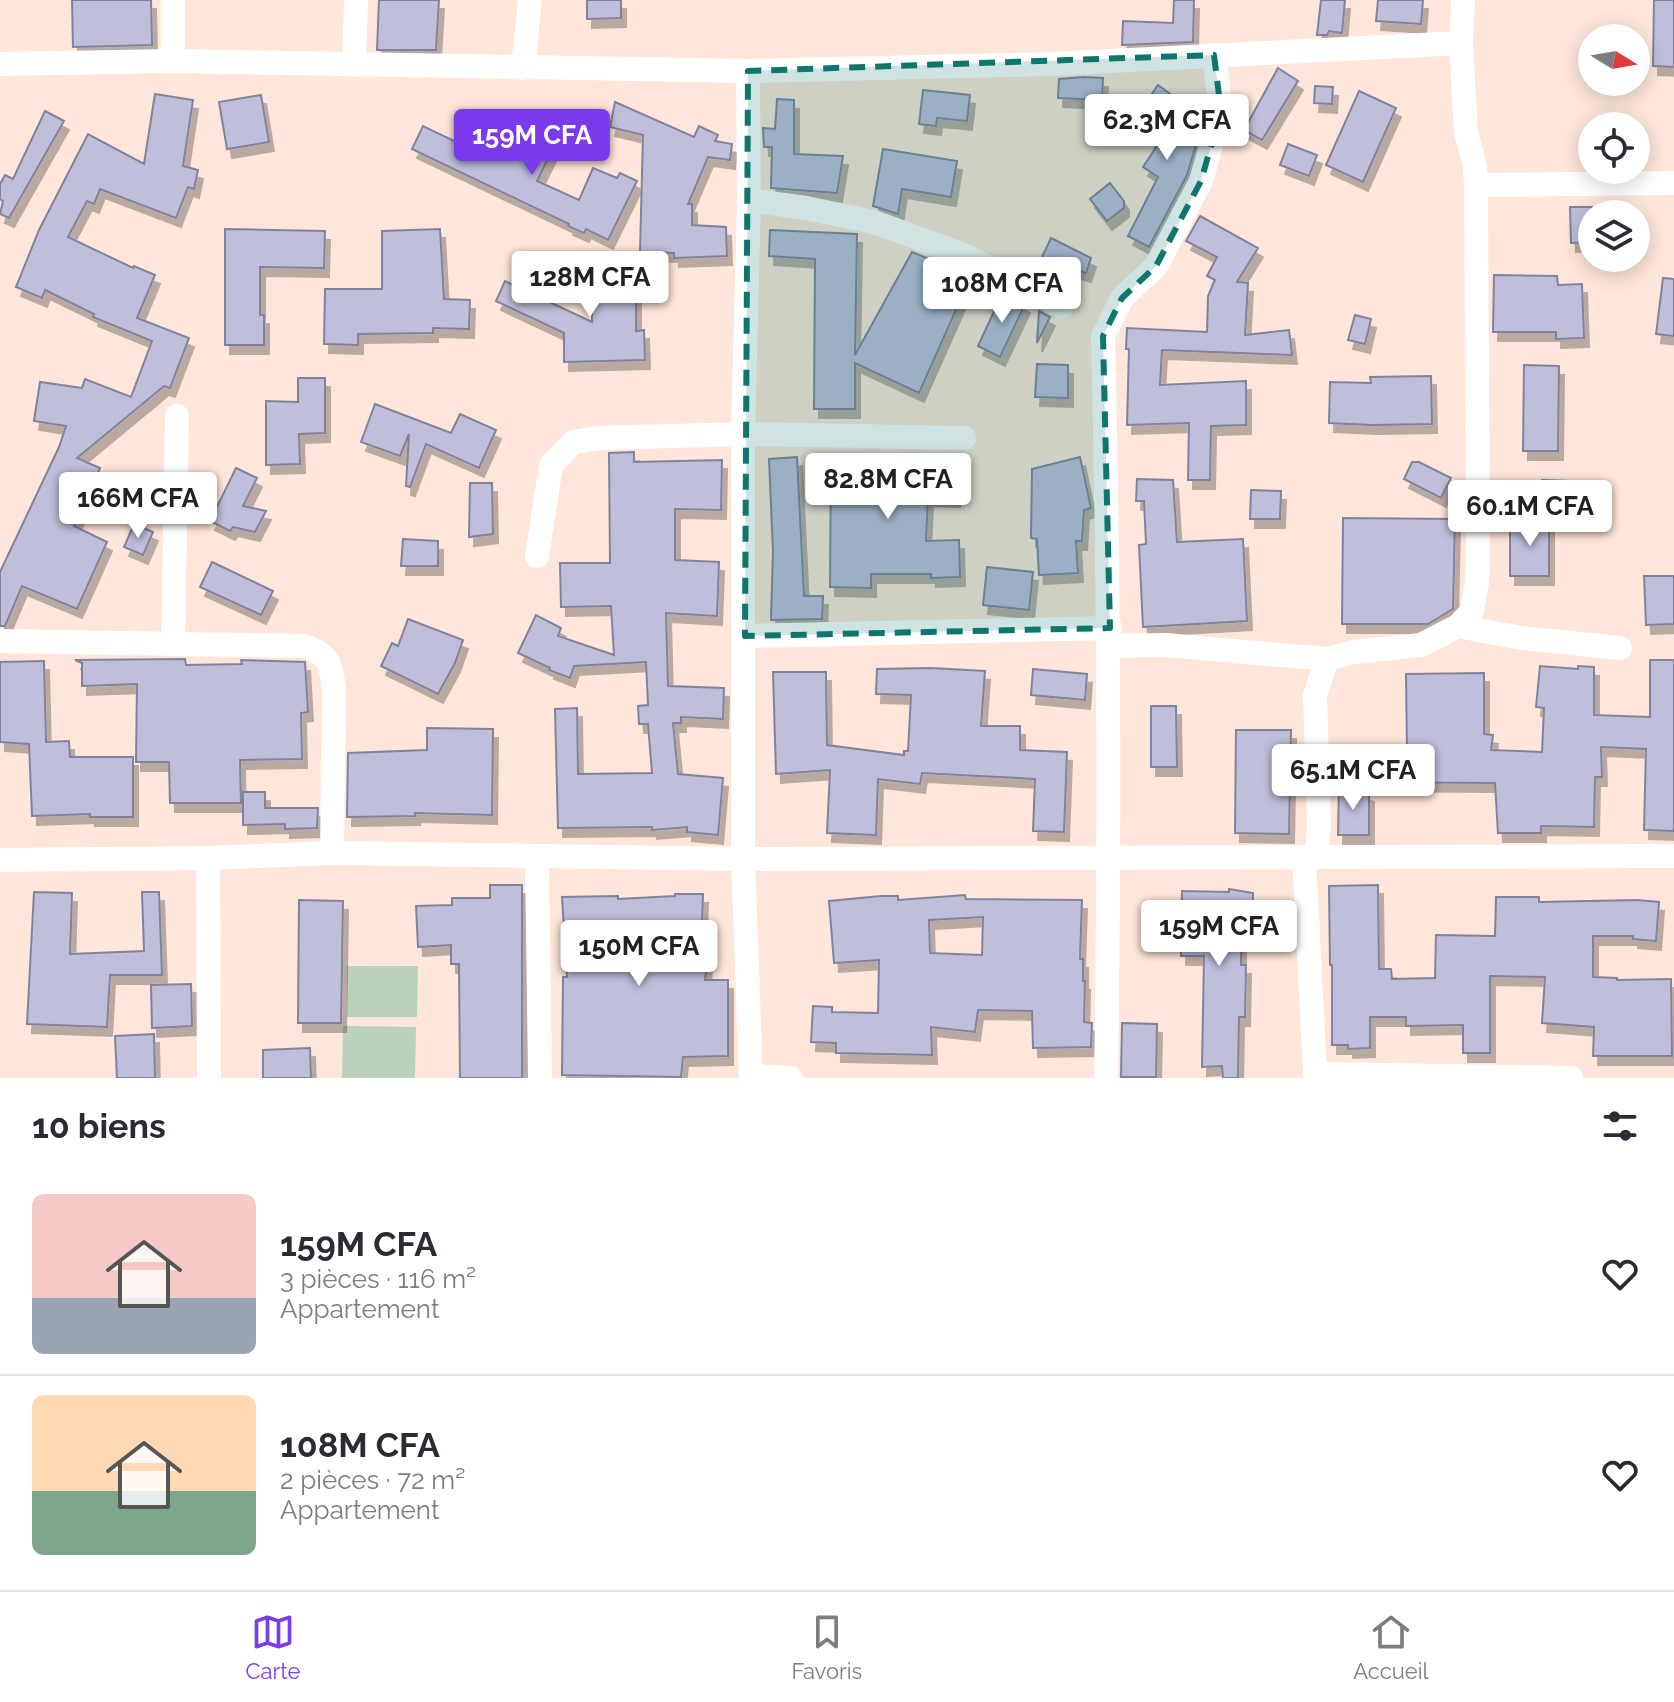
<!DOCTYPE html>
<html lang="fr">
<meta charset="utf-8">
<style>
body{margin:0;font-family:Raleway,sans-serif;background:#f2f2f3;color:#2b2b33;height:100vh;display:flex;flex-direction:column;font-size:30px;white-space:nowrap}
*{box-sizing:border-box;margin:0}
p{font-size:26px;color:#7c7c81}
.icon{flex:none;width:44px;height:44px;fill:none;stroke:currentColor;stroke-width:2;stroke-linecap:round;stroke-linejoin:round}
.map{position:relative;height:1078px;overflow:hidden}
.sheet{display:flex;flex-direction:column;background:#fff;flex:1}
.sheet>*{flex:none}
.needle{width:52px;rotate:101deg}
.fabs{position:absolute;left:1578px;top:24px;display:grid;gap:16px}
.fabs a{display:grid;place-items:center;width:72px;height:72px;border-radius:50%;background:#fff;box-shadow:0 4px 20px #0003;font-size:40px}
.price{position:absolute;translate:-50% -68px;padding:0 18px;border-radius:8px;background:#fff;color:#222;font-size:26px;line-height:52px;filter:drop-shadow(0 2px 4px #0008)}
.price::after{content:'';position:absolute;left:50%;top:48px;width:24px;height:18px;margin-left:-12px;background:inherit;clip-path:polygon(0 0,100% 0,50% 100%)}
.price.on{background:#7c3aed;color:#fff}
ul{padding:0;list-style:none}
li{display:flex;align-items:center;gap:24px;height:200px;padding:0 32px}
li+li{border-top:2px solid #e1e1e2}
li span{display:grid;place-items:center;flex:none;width:224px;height:160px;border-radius:12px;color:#555}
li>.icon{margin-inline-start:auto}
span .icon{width:96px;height:96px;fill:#fffc;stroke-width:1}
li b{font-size:34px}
h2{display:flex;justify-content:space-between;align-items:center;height:96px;padding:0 32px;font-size:34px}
.dock{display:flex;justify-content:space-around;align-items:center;height:112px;border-top:2px solid #e1e1e2;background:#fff;font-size:22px;color:#7c7c81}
.dock a{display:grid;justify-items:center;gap:4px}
.dock .on{color:#7c3aed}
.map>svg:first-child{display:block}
</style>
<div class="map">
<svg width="1674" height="1078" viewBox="0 0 1674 1078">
<defs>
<filter id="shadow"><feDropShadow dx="5" dy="9" stdDeviation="0" flood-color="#0004"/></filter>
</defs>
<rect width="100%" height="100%" fill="#fee6da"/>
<!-- green -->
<g fill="#bad1bb">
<polygon points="347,966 418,966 417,1017 347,1017"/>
<polygon points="343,1026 416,1027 415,1078 342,1078"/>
</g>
<!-- building -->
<g fill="#bfbfdb" stroke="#82829c" stroke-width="2" fill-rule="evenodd" filter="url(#shadow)">
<polygon points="72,0 151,0 152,45 73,47"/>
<polygon points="379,0 439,0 436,50 377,50"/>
<polygon points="587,0 621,0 621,18 587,19"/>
<polygon points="1174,0 1194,0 1193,42 1122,45 1123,21 1173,23"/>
<polygon points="1321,0 1345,0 1342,33 1329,31 1327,35 1317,35"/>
<polygon points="1378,0 1423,0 1421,24 1376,21"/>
<polygon points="1654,0 1674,0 1674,67 1653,66"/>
<polygon points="1278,68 1298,81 1262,140 1244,130"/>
<polygon points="1084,77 1103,78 1102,100 1058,98 1059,79"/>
<polygon points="1158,85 1188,107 1186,110 1203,121 1187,175 1149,247 1128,236 1158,177 1143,167 1170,126 1143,107"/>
<polygon points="1315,86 1333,87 1332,104 1314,103"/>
<polygon points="923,90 970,95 967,121 937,118 936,126 919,124"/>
<polygon points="1359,91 1396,108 1363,182 1326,165"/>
<polygon points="155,94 193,100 183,166 198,170 194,189 188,187 176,218 100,189 94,204 87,201 68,237 133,268 134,266 155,275 137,318 189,338 170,388 164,386 77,458 100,468 74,526 107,542 77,609 22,586 5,626 0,626 0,572 59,447 66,426 34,421 40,382 82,388 85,379 131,397 152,341 93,317 94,314 45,290 42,298 16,287 39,230 88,134 144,164"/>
<polygon points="261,95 269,142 227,149 219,102"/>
<polygon points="777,99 794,100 794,154 843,156 837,193 771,188 772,147 764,147 763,128 775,129"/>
<polygon points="615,102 694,137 699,126 718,135 715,141 732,144 730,160 708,157 688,204 692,204 692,225 726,227 727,256 674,258 674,253 640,252 643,135 610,127"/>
<polygon points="45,111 64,121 9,218 0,214 3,201 0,199 0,184 5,175 13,179"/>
<polygon points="497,119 554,146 537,181 579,200 593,168 617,178 620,173 637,181 608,240 586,229 584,233 568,226 569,224 412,149 423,126 481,154"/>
<polygon points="1288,144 1317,155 1309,176 1280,165"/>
<polygon points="883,149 957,161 951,197 902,189 898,214 873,206"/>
<polygon points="1110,183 1124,201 1124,208 1107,221 1090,199"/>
<polygon points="1570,207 1592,207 1592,242 1571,243"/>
<polygon points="1200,216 1258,248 1237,282 1248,283 1245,335 1289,330 1292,355 1162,350 1160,385 1246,381 1246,425 1211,426 1210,480 1188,480 1189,423 1127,425 1129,349 1126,349 1127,328 1207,332 1208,296 1215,280 1207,276 1217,257 1186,241"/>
<polygon points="225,229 325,231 324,268 260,267 260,315 264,315 264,345 225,345"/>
<polygon points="440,229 444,299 470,300 469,329 433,328 433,333 358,334 358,345 324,344 325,289 382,289 382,231"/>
<polygon points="770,230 857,234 855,355 912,252 971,276 919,393 855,363 855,409 814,409 815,259 769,256"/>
<polygon points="1051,238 1091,258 1086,273 1073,269 1063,290 1040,278 1041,259"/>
<polygon points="592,272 636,272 636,331 644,330 645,360 564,362 564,333 496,301 505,281 592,322"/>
<polygon points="1494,275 1557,276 1558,285 1582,284 1584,338 1556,339 1556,332 1493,332"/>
<polygon points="1663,278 1674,279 1674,336 1656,334"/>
<polygon points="1003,292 1025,304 1000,357 978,346"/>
<polygon points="1039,311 1050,317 1037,343"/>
<polygon points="1355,315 1371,319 1365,344 1348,340"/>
<polygon points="1037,364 1068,365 1068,398 1035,397"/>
<polygon points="1524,365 1559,366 1558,451 1523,451"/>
<polygon points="1431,376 1432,424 1372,425 1329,423 1330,382 1371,383 1370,377"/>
<polygon points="298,378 325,378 325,433 299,434 300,464 266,465 266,401 298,402"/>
<polygon points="375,404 451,433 460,414 496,430 479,468 426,444 410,487 406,486 409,434 400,456 361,442"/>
<polygon points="634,452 634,462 722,460 721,510 675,509 675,560 719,562 717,616 666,613 668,686 724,688 723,719 681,717 681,723 673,723 678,774 723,778 718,835 687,832 687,827 652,830 652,827 558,828 555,709 577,708 578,774 652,773 648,724 639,724 638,706 648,705 646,662 574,666 570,678 549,670 550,668 518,653 536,615 561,628 558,636 614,655 611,606 561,607 560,563 610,563 609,453"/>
<polygon points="797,457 804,596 823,596 822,619 771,620 773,551 769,459"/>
<polygon points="1080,457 1091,508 1084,510 1082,541 1076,541 1078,573 1039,575 1037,539 1031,538 1032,469"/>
<polygon points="878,460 927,460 927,466 956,467 955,498 928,497 926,541 959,540 960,577 931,578 931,574 871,574 871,588 830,587 831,462 878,462"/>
<polygon points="1412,462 1419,462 1451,478 1441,498 1404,479"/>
<polygon points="236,468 257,478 243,506 266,511 255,532 233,527 230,531 210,521"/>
<polygon points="1137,479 1173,480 1177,542 1243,539 1247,621 1143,627 1139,545 1146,544 1144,501 1136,501"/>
<polygon points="1542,480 1571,481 1570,516 1542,515"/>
<polygon points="470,483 492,483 493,534 469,537"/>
<polygon points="1251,490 1281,491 1280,519 1250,519"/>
<polygon points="1343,518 1455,519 1453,609 1428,624 1342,624"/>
<rect x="1510" y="519" width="39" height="57"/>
<polygon points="134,524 153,532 143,555 124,547"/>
<polygon points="403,539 438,541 438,566 401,566"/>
<polygon points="212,562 273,591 261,615 200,587"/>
<polygon points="987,567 1033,572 1029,610 983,605"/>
<polygon points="1644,576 1674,576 1674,624 1646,625"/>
<polygon points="408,619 463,640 455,663 438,694 381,666 392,643 398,646"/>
<polygon points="185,659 186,665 242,664 241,660 305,662 308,712 301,713 302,759 240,760 241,803 170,803 169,762 136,762 137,684 82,686 82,663 75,660"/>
<polygon points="1650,660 1674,660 1674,831 1644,830 1646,749 1601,747 1602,777 1595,777 1594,827 1541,826 1541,833 1498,833 1495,783 1339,782 1339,751 1407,752 1406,674 1484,673 1484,734 1493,735 1491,750 1542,752 1544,708 1536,707 1540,666 1578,669 1578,666 1594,667 1594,715 1650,717"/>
<polygon points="44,661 46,742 69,741 70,757 133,757 133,817 90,817 90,814 32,816 29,744 0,742 0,662"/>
<polygon points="931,668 985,671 981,726 1020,726 1020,750 1067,752 1064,832 1033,831 1035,779 922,773 920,784 878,779 876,835 827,833 830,770 776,774 773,672 826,672 827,745 904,755 904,751 908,751 911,695 876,694 877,669"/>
<polygon points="1033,669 1087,674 1085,700 1031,695"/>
<polygon points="1151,706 1176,706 1177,767 1151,767"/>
<polygon points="427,728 493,729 492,815 415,813 415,816 347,817 348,753 427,750"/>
<polygon points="1236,730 1291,730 1289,834 1235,833"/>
<polygon points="1339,784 1369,793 1369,835 1338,835"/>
<polygon points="243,792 265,792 265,808 318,808 317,828 285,829 285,824 243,825"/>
<polygon points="490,885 522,885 522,1078 460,1078 459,964 451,964 451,945 418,947 416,906 452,905 452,898 490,898"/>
<polygon points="1378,885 1379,969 1391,969 1392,979 1435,978 1436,935 1495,936 1496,897 1539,897 1539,902 1637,900 1659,902 1656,941 1633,939 1633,936 1593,936 1593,977 1617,978 1617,980 1671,979 1672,1056 1593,1056 1594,1027 1542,1023 1545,977 1490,976 1490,1053 1463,1053 1463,1025 1406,1026 1406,1017 1370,1017 1370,1048 1348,1049 1348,1045 1332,1045 1332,965 1330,965 1329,886"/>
<polygon points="1229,889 1253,893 1252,928 1241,928 1241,965 1246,965 1245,1017 1239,1017 1238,1078 1223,1078 1222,1066 1202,1067 1204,956 1181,956 1182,891 1229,892"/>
<polygon points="34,892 72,893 70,954 144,951 142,892 159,892 162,975 110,975 107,1027 27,1024"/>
<polygon points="675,894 703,894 701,955 708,956 705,980 728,980 728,1056 683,1057 681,1077 562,1075 563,977 567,977 562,897 618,896 618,899 675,896"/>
<path d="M 965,895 L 966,899 L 1082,900 L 1080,959 L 1083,959 L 1083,981 L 1085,981 L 1084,1022 L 1092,1023 L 1091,1047 L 1033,1048 L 1032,1011 L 978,1010 L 975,1032 L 931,1027 L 932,1055 L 836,1053 L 836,1043 L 811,1042 L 813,1006 L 832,1007 L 832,1012 L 878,1013 L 879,960 L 834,963 L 829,901 L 881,896 L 898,896 L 898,900 ZM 983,917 L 982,955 L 930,953 L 929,920 Z"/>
<polygon points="299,900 343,901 341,1023 298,1023"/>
<polygon points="191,984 192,1026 152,1028 151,985"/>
<polygon points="1122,1023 1157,1024 1156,1077 1121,1077"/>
<polygon points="154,1034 155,1078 117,1078 115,1036"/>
<polygon points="310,1048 311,1078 263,1078 263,1050"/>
</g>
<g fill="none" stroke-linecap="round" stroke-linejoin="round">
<!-- street -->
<g stroke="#fff" stroke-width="24">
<polyline points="173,0 173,61"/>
<polyline points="1463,0 1461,43 1466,132 1475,166 1476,185 1674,183"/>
<polyline points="0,64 173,61 748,71 1052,64 1461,43"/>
<polyline points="354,65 356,0"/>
<polyline points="523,68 530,0"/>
<polyline points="748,71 749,200 743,434 743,859 751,1078"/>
<polyline points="749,200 806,208 874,222 964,255 1062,306"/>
<polyline points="537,556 551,465 573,442 601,438 743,434 964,438"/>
<polyline points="1458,626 1521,638 1620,648"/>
<polyline points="745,636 1110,628"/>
<path d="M 0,641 L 305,646 C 330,656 331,664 334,690 L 332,853"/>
<polyline points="173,643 177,416"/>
<polyline points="1110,646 1166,645 1327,659"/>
<polyline points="537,856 540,1078"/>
<polyline points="1304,857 1315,1074 1571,1078"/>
<polyline points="1317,857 1319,824 1315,695 1327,659 1354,652 1421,645 1458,626 1472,611 1477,583 1478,559 1476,185"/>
<polyline points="208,858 209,1078"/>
<polyline points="0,860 208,858 332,853 743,859 1674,856"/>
<polyline points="751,1076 791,1078"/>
<path d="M 1106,1078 C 1110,830 1109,584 1103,336 L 1122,298 L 1156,266 L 1201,181 L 1221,111 L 1214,55"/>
</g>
</g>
<!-- marked area -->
<path fill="#0f766e" fill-opacity="0.2" stroke="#0f766e" stroke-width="6" stroke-dasharray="16 10" stroke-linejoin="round" d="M 1214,55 L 1221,111 L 1201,181 L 1156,266 L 1122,298 L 1103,336 L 1110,628 L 745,636 L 748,71 Z"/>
</svg>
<div class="fabs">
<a><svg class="needle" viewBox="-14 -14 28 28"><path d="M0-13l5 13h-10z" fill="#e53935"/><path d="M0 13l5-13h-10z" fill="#7c7c81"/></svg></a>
<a><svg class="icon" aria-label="locate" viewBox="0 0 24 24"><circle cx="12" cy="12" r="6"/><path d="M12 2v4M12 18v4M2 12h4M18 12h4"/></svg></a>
<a><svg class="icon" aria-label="layers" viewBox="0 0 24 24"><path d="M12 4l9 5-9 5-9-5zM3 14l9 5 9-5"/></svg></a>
</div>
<b class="price" style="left:1167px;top:162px">62.3M CFA</b>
<b class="price on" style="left:532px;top:177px">159M CFA</b>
<b class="price" style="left:590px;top:319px">128M CFA</b>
<b class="price" style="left:1002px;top:325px">108M CFA</b>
<b class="price" style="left:888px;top:521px">82.8M CFA</b>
<b class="price" style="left:138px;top:540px">166M CFA</b>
<b class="price" style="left:1530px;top:548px">60.1M CFA</b>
<b class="price" style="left:1353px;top:812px">65.1M CFA</b>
<b class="price" style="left:1219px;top:968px">159M CFA</b>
<b class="price" style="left:639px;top:988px">150M CFA</b>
</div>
<section class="sheet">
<h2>10 biens<svg class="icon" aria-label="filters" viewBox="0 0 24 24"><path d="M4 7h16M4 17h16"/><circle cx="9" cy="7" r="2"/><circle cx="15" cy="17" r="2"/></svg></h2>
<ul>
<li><span style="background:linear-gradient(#f6c9c9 65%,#9aa5b1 0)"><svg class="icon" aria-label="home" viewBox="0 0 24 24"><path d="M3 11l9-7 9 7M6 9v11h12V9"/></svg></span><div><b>159M CFA</b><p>3 pièces · 116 m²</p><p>Appartement</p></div><svg class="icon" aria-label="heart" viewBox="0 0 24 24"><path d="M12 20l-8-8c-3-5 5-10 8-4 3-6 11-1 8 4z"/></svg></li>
<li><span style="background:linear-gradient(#ffd9b3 60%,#7fa58c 0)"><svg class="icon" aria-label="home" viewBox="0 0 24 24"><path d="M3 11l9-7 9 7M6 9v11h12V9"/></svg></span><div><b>108M CFA</b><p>2 pièces · 72 m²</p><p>Appartement</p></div><svg class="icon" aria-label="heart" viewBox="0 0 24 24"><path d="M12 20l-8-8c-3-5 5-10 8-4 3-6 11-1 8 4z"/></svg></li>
</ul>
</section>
<nav class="dock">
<a class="on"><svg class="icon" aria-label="map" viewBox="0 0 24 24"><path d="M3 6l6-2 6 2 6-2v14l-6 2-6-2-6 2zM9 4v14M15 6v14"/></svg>Carte</a>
<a><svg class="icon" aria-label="saved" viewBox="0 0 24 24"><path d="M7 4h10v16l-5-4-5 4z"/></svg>Favoris</a>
<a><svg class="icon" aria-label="home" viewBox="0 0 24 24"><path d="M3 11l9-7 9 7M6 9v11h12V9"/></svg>Accueil</a>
</nav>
